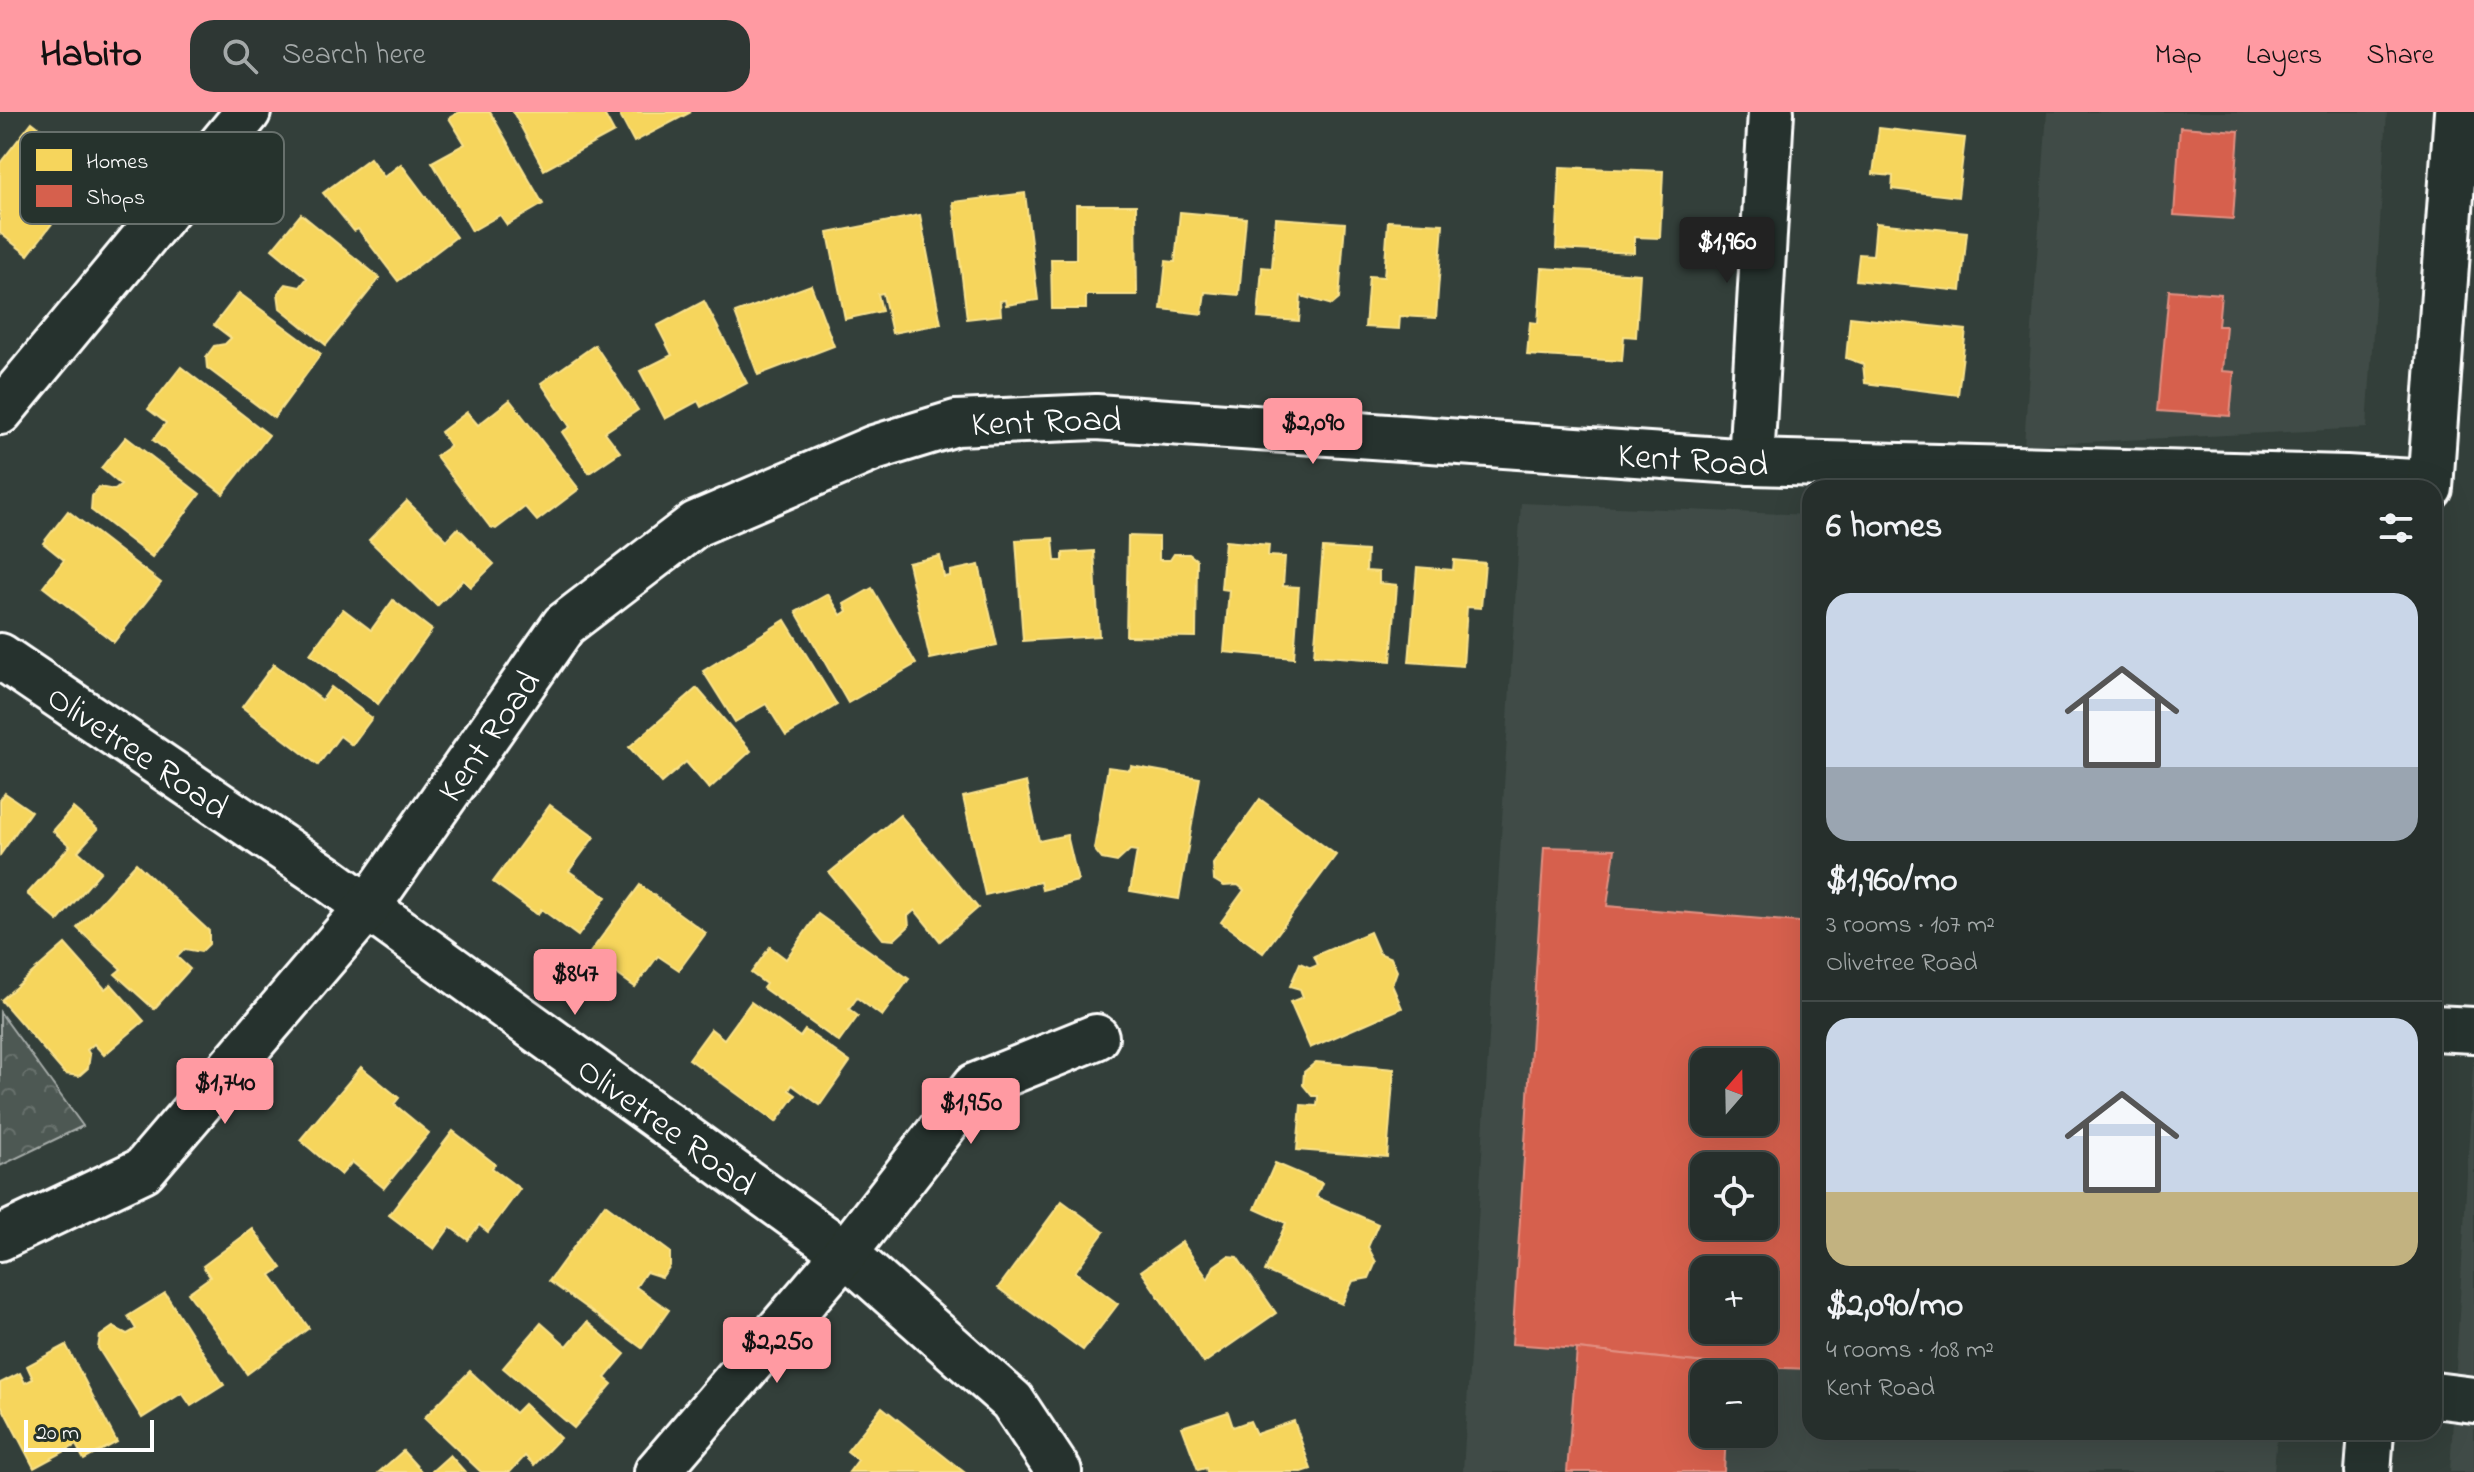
<!DOCTYPE html>
<meta charset="utf-8">
<style>
body{margin:0;font-family:"Indie Flower",sans-serif;background:#2e3734;color:#f1f3f6;height:100vh;display:flex;flex-direction:column;font-size:30px;white-space:nowrap}
*{box-sizing:border-box;margin:0}
p{font-size:26px;color:#a4a9a9}
.icon{flex:none;width:44px;height:44px;fill:none;stroke:currentColor;stroke-width:2;stroke-linecap:round;stroke-linejoin:round}
.map{position:relative;flex:1;overflow:hidden}
.panel{position:absolute;left:1802px;top:368px;width:640px;height:960px;display:flex;flex-direction:column;background:#262f2c;border-radius:24px;box-shadow:0 8px 32px #0002,0 0 0 2px #424a48}
.panel>*{flex:none}
.needle{width:52px;rotate:20deg}
.buttons{position:absolute;left:1690px;top:936px;display:grid;gap:16px}
.buttons a{display:grid;place-items:center;width:88px;height:88px;border-radius:16px;background:#262f2c;box-shadow:0 8px 32px #0002,0 0 0 2px #424a48;font-size:40px}
.scale{position:absolute;left:24px;bottom:20px;width:130px;box-sizing:border-box;padding-left:8px;border:4px solid #fff;border-top:0;font-size:22px;line-height:28px;white-space:nowrap;color:#fff;-webkit-text-stroke:6px #26332d;paint-order:stroke}
.price{position:absolute;translate:-50% -68px;padding:0 18px;border-radius:8px;background:#ff9aa2;color:#111;font-size:26px;line-height:52px;filter:drop-shadow(0 2px 4px #0008)}
.price::after{content:'';position:absolute;left:50%;top:48px;width:24px;height:18px;margin-left:-12px;background:inherit;clip-path:polygon(0 0,100% 0,50% 100%)}
.price.selected{background:#222;color:#fff}
ul{padding:0;list-style:none}
li{display:grid;align-content:center;gap:16px;height:424px;padding:0 24px}
li+li{border-top:2px solid #424a48}
li span{display:grid;place-items:center;height:248px;border-radius:24px;color:#555}
li>.icon{margin-inline-start:auto}
span .icon{width:144px;height:144px;fill:#fffc;stroke-width:1}
li b{font-size:34px}
h2{display:flex;justify-content:space-between;align-items:center;height:96px;padding:0 24px;font-size:34px}
header{display:flex;align-items:center;gap:48px;box-sizing:border-box;height:112px;padding:0 40px;background:#ff9aa2;color:#111}
header strong{font-size:38px}
nav{display:flex;gap:44px;margin-inline-start:auto;font-size:28px}
.search{width:560px;height:72px;background:#2e3734;display:flex;align-items:center;gap:20px;box-sizing:border-box;padding:0 28px;border-radius:24px;color:#a4a9a9;font-size:30px}
.map>svg:first-child{display:block}
</style>
<header>
<strong>Habito</strong>
<div class="search"><svg class="icon" aria-label="search" viewBox="0 0 24 24"><circle cx="10" cy="10" r="6"/><path d="M15 15l6 6"/></svg>Search here</div>
<nav><a>Map</a><a>Layers</a><a>Share</a></nav>
</header>
<div class="map">
<svg width="2474" height="1360" viewBox="0 0 2474 1360">
<defs>
<pattern id="park-crowns" width="20" height="18" patternUnits="userSpaceOnUse" patternTransform="scale(2)"><rect width="20" height="18" fill="#4d5853"/><path d="M2 6a3 3 0 1 1 6 0M12 15a3 3 0 1 1 6 0" fill="none" stroke="#68716d"/></pattern>
</defs>
<rect width="100%" height="100%" fill="#333f3a"/>
<filter id="ink" filterUnits="userSpaceOnUse"><feTurbulence type="fractalNoise" baseFrequency=".0125" numOctaves="2"/><feDisplacementMap in="SourceGraphic" scale="16" xChannelSelector="R" yChannelSelector="G"/><feConvolveMatrix kernelMatrix="1 2 1 2 8 2 1 2 1" color-interpolation-filters="sRGB"/></filter>
<g filter="url(#ink)">
<!-- built -->
<g fill="#404c47" fill-rule="evenodd">
<polygon points="2047,0 2387,0 2367,316 2024,333"/>
<path d="M 1521,391 L 1810,403 L 1810,1320 L 2277,1320 L 2274,1360 L 1463,1360 ZM 1704,950 L 1764,950 L 1764,1010 L 1704,1010 ZM 1704,1054 L 1764,1054 L 1764,1114 L 1704,1114 ZM 1704,1158 L 1764,1158 L 1764,1218 L 1704,1218 ZM 1704,1262 L 1764,1262 L 1764,1322 L 1704,1322 Z"/>
<polygon points="2474,940 2474,1360 2450,1360"/>
</g>
<!-- park -->
<polygon fill="url(#park-crowns)" stroke="#a6aca9" stroke-width="2" points="0,900 83,1014 0,1054"/>
<!-- homes -->
<g fill="#f6d55c" stroke="#f9e28d" stroke-width="2">
<polygon points="459,0 490,0 543,92 507,113 500,103 472,119 432,50 465,32 449,6"/>
<polygon points="513,0 603,0 614,20 544,58"/>
<polygon points="618,0 691,0 634,30"/>
<polygon points="32,10 68,38 55,55 80,75 28,143 0,121 0,51"/>
<polygon points="1879,16 1965,26 1958,85 1892,77 1893,64 1873,62"/>
<polygon points="370,46 384,65 401,52 456,125 398,169 358,117 354,119 323,81"/>
<polygon points="1560,55 1663,59 1660,126 1634,125 1634,141 1556,137"/>
<polygon points="1025,81 1038,188 1006,193 1005,188 1000,189 1001,203 967,207 953,90"/>
<polygon points="1076,93 1136,93 1137,183 1086,183 1086,197 1052,197 1051,147 1076,147"/>
<polygon points="1180,100 1246,106 1239,183 1205,180 1202,202 1161,197 1166,149 1175,150"/>
<polygon points="301,102 380,166 326,233 280,196 278,181 286,172 300,175 307,166 272,137"/>
<polygon points="920,103 941,212 892,221 883,181 878,182 882,199 845,207 828,121"/>
<polygon points="1276,106 1345,111 1339,187 1332,193 1301,184 1299,209 1258,206 1262,155 1272,156"/>
<polygon points="1388,109 1443,112 1436,206 1400,204 1399,217 1365,215 1369,164 1384,165"/>
<polygon points="1876,111 1967,120 1961,179 1856,168 1859,142 1873,143"/>
<polygon points="1542,156 1640,162 1636,225 1624,224 1622,249 1527,243 1530,210 1538,211"/>
<polygon points="811,173 834,234 758,263 735,201"/>
<polygon points="239,181 321,242 274,306 207,256 206,245 214,234 225,232 231,226 214,213"/>
<polygon points="704,189 747,271 701,295 698,289 665,307 640,259 672,243 657,214"/>
<polygon points="1850,205 1966,218 1958,283 1865,271 1863,252 1846,246"/>
<polygon points="595,233 638,298 605,320 620,340 589,361 562,320 570,315 541,271"/>
<polygon points="181,255 269,323 223,382 153,328 166,311 148,297"/>
<polygon points="510,288 579,377 537,409 525,395 496,417 490,415 436,344 450,334 441,320 467,300 478,313"/>
<polygon points="126,325 200,382 152,445 91,398 92,384 99,375 115,378 121,373 101,356"/>
<polygon points="407,389 447,428 458,416 494,452 471,475 463,468 437,494 369,428"/>
<polygon points="68,399 161,471 114,530 43,475 64,448 43,431"/>
<polygon points="1128,424 1159,425 1159,448 1170,448 1174,442 1189,442 1197,448 1196,525 1126,524"/>
<polygon points="1053,426 1055,449 1063,449 1063,441 1094,439 1099,524 1023,529 1016,428"/>
<polygon points="1225,429 1269,433 1268,444 1285,445 1283,474 1299,475 1294,546 1224,540 1229,478 1221,477"/>
<polygon points="1323,436 1367,439 1366,459 1379,460 1379,471 1397,473 1391,549 1314,543"/>
<polygon points="940,444 944,465 950,464 950,459 979,453 997,533 930,547 908,451"/>
<polygon points="1454,448 1485,451 1481,496 1467,495 1463,554 1409,550 1417,455 1453,458"/>
<polygon points="872,476 916,552 848,591 796,500 828,482 841,503 847,499 844,492"/>
<polygon points="393,488 432,518 378,592 310,542 343,497 371,518"/>
<polygon points="785,508 837,593 786,624 766,592 735,610 703,559"/>
<polygon points="274,552 322,588 331,575 372,606 352,633 340,624 318,653 242,595"/>
<polygon points="697,576 751,639 709,677 686,650 661,671 629,635"/>
<polygon points="1131,654 1200,666 1179,787 1130,779 1137,739 1130,738 1117,750 1102,747 1094,737 1108,655 1130,658"/>
<polygon points="1026,670 1039,729 1067,723 1078,769 1042,778 1040,770 985,783 963,685"/>
<polygon points="5,681 31,699 0,743 0,688"/>
<polygon points="1260,687 1336,743 1263,841 1221,810 1244,778 1238,773 1224,774 1214,768 1213,752"/>
<polygon points="550,693 594,725 569,759 606,785 578,824 541,797 538,803 493,770"/>
<polygon points="73,696 98,717 78,739 101,759 58,809 27,782 70,734 53,719"/>
<polygon points="900,703 978,796 940,829 915,798 908,804 909,814 894,828 883,827 829,761"/>
<polygon points="136,751 209,819 209,832 201,840 185,837 177,845 190,857 154,897 115,862 121,857 77,816"/>
<polygon points="640,773 706,821 679,858 658,844 635,875 589,842"/>
<polygon points="818,802 909,867 882,904 857,886 849,897 858,904 839,930 763,876 766,872 751,861 770,835 786,847"/>
<polygon points="1370,820 1379,841 1391,846 1397,859 1392,873 1402,896 1310,936 1290,890 1303,885 1300,877 1290,874 1300,851 1311,856 1318,853 1314,844"/>
<polygon points="65,832 105,877 111,872 144,909 104,943 94,932 87,938 90,943 88,956 79,964 65,962 1,888"/>
<polygon points="751,890 800,925 805,918 850,950 820,993 792,973 789,978 796,983 776,1010 689,947 711,917 724,927"/>
<polygon points="1316,950 1394,957 1387,1045 1297,1038 1301,993 1317,994 1318,984 1312,984 1303,973 1304,960"/>
<polygon points="361,955 399,986 394,992 429,1021 384,1076 352,1050 341,1063 300,1028"/>
<polygon points="453,1019 495,1052 492,1056 520,1077 488,1120 479,1113 468,1128 450,1115 434,1137 389,1103"/>
<polygon points="1275,1051 1322,1071 1316,1085 1378,1112 1368,1135 1376,1150 1369,1166 1353,1169 1342,1192 1265,1159 1286,1111 1255,1097"/>
<polygon points="1062,1089 1104,1120 1075,1160 1118,1192 1083,1238 998,1176"/>
<polygon points="605,1092 670,1140 670,1154 662,1165 646,1160 636,1175 669,1198 642,1236 549,1169"/>
<polygon points="253,1117 282,1156 271,1163 309,1216 247,1262 188,1181 210,1165 203,1154"/>
<polygon points="1182,1130 1208,1167 1214,1154 1228,1144 1237,1145 1276,1201 1204,1251 1141,1159"/>
<polygon points="165,1181 224,1273 191,1294 182,1281 142,1306 98,1236 100,1224 113,1215 127,1222 136,1217 128,1204"/>
<polygon points="587,1210 625,1242 605,1266 612,1272 574,1316 503,1256 541,1211 567,1234"/>
<polygon points="66,1233 117,1330 84,1348 76,1333 34,1356 0,1291 0,1271 20,1261 25,1271 33,1267 27,1254"/>
<polygon points="470,1259 515,1301 524,1292 560,1326 534,1353 525,1344 510,1360 481,1360 424,1306"/>
<polygon points="882,1295 964,1360 849,1360 858,1348 847,1339"/>
<polygon points="1228,1300 1233,1315 1250,1309 1256,1322 1294,1309 1311,1357 1302,1360 1207,1360 1206,1356 1198,1358 1182,1315"/>
<polygon points="403,1339 422,1360 379,1360"/>
<polygon points="450,1343 465,1360 431,1360"/>
</g>
<!-- shops -->
<g fill="#d6604d" stroke="#e29082" stroke-width="2" fill-rule="evenodd">
<polygon points="2180,15 2239,19 2233,107 2174,103"/>
<polygon points="2169,178 2221,182 2218,214 2226,214 2222,259 2234,260 2230,304 2158,299"/>
<path d="M 1544,735 L 1615,737 L 1607,794 L 1810,811 L 1810,1257 L 1732,1254 L 1577,1237 L 1512,1232 ZM 1704,950 L 1764,950 L 1764,1010 L 1704,1010 ZM 1704,1054 L 1764,1054 L 1764,1114 L 1704,1114 ZM 1704,1158 L 1764,1158 L 1764,1218 L 1704,1218 Z"/>
<polygon points="1577,1237 1732,1254 1731,1262 1704,1262 1704,1322 1726,1322 1724,1360 1567,1360"/>
</g>
<g fill="none" stroke-linecap="round" stroke-linejoin="round">
<defs>
<g id="minor">
<polyline points="0,300 248,0"/>
<polyline points="1751,350 1771,0"/>
<path id="s1" d="M 0,544 L 327,766 L 845,1141 L 1012,1289 L 1059,1360"/>
<polyline points="2434,916 2474,918"/>
<path id="s2" d="M 0,1126 L 143,1058 L 367,796 L 564,513 L 696,412 L 874,336 L 956,311 L 1096,305 L 1751,350 L 2346,366 L 2430,371"/>
<polyline points="2434,1283 2474,1288"/>
<polyline points="657,1360 845,1141 975,974 1096,925"/>
</g>
<g id="major">
<polyline points="2430,376 2457,0"/>
<polyline points="2368,1360 2371,1320"/>
</g>
</defs>
<!-- minor casing -->
<use href="#minor" stroke="#fff" stroke-width="50"/>
<!-- major casing -->
<use href="#major" stroke="#fff" stroke-width="50"/>
<!-- minor -->
<use href="#minor" stroke="#26332d" stroke-width="44"/>
<!-- major -->
<use href="#major" stroke="#26332d" stroke-width="44"/>
</g>
</g>
<g text-anchor="middle" stroke-width="8" stroke-linejoin="round" paint-order="stroke">
<!-- street labels -->
<g font-size="36" fill="#fff" stroke="#26332d">
<text dy="13" stroke="none"><textPath href="#s2" startOffset="1384">Kent Road</textPath></text>
<text dy="13" stroke="none"><textPath href="#s2" startOffset="2032">Kent Road</textPath></text>
<text dy="13" stroke="none"><textPath href="#s2" startOffset="714">Kent Road</textPath></text>
<text dy="13" stroke="none"><textPath href="#s1" startOffset="168">Olivetree Road</textPath></text>
<text dy="13" stroke="none"><textPath href="#s1" startOffset="816">Olivetree Road</textPath></text>
</g>
</g>
<!-- legend -->
<rect x="20" y="20" width="264" height="92" rx="12" fill="#26332d" stroke="#67706c" stroke-width="2"/>
<rect x="36" y="37" width="36" height="22" fill="#f6d55c"/>
<rect x="36" y="73" width="36" height="22" fill="#d6604d"/>
<g font-size="22" fill="#fff">
<text x="86" y="56">Homes</text>
<text x="86" y="92">Shops</text>
</g>
</svg>
<div class="buttons">
<a><svg class="needle" viewBox="-14 -14 28 28"><path d="M0-13l5 13h-10z" fill="#e53935"/><path d="M0 13l5-13h-10z" fill="#a4a9a9"/></svg></a>
<a><svg class="icon" aria-label="locate" viewBox="0 0 24 24"><circle cx="12" cy="12" r="6"/><path d="M12 2v4M12 18v4M2 12h4M18 12h4"/></svg></a>
<a>+</a>
<a>−</a>
</div>
<div class="scale">20 m</div>
<b class="price selected" style="left:1727px;top:173px">$1,960</b>
<b class="price" style="left:1313px;top:354px">$2,090</b>
<b class="price" style="left:575px;top:905px">$847</b>
<b class="price" style="left:225px;top:1014px">$1,740</b>
<b class="price" style="left:971px;top:1034px">$1,950</b>
<b class="price" style="left:777px;top:1273px">$2,250</b>
<section class="panel">
<h2>6 homes<svg class="icon" aria-label="filters" viewBox="0 0 24 24"><path d="M4 7h16M4 17h16"/><circle cx="9" cy="7" r="2"/><circle cx="15" cy="17" r="2"/></svg></h2>
<ul>
<li><span style="background:linear-gradient(#c9d6e8 70%,#9aa5b1 0)"><svg class="icon" aria-label="home" viewBox="0 0 24 24"><path d="M3 11l9-7 9 7M6 9v11h12V9"/></svg></span><div><b>$1,960/mo</b><p>3 rooms · 107 m²</p><p>Olivetree Road</p></div></li>
<li><span style="background:linear-gradient(#c9d6e8 70%,#c2b280 0)"><svg class="icon" aria-label="home" viewBox="0 0 24 24"><path d="M3 11l9-7 9 7M6 9v11h12V9"/></svg></span><div><b>$2,090/mo</b><p>4 rooms · 108 m²</p><p>Kent Road</p></div></li>
</ul>
</section>
</div>
